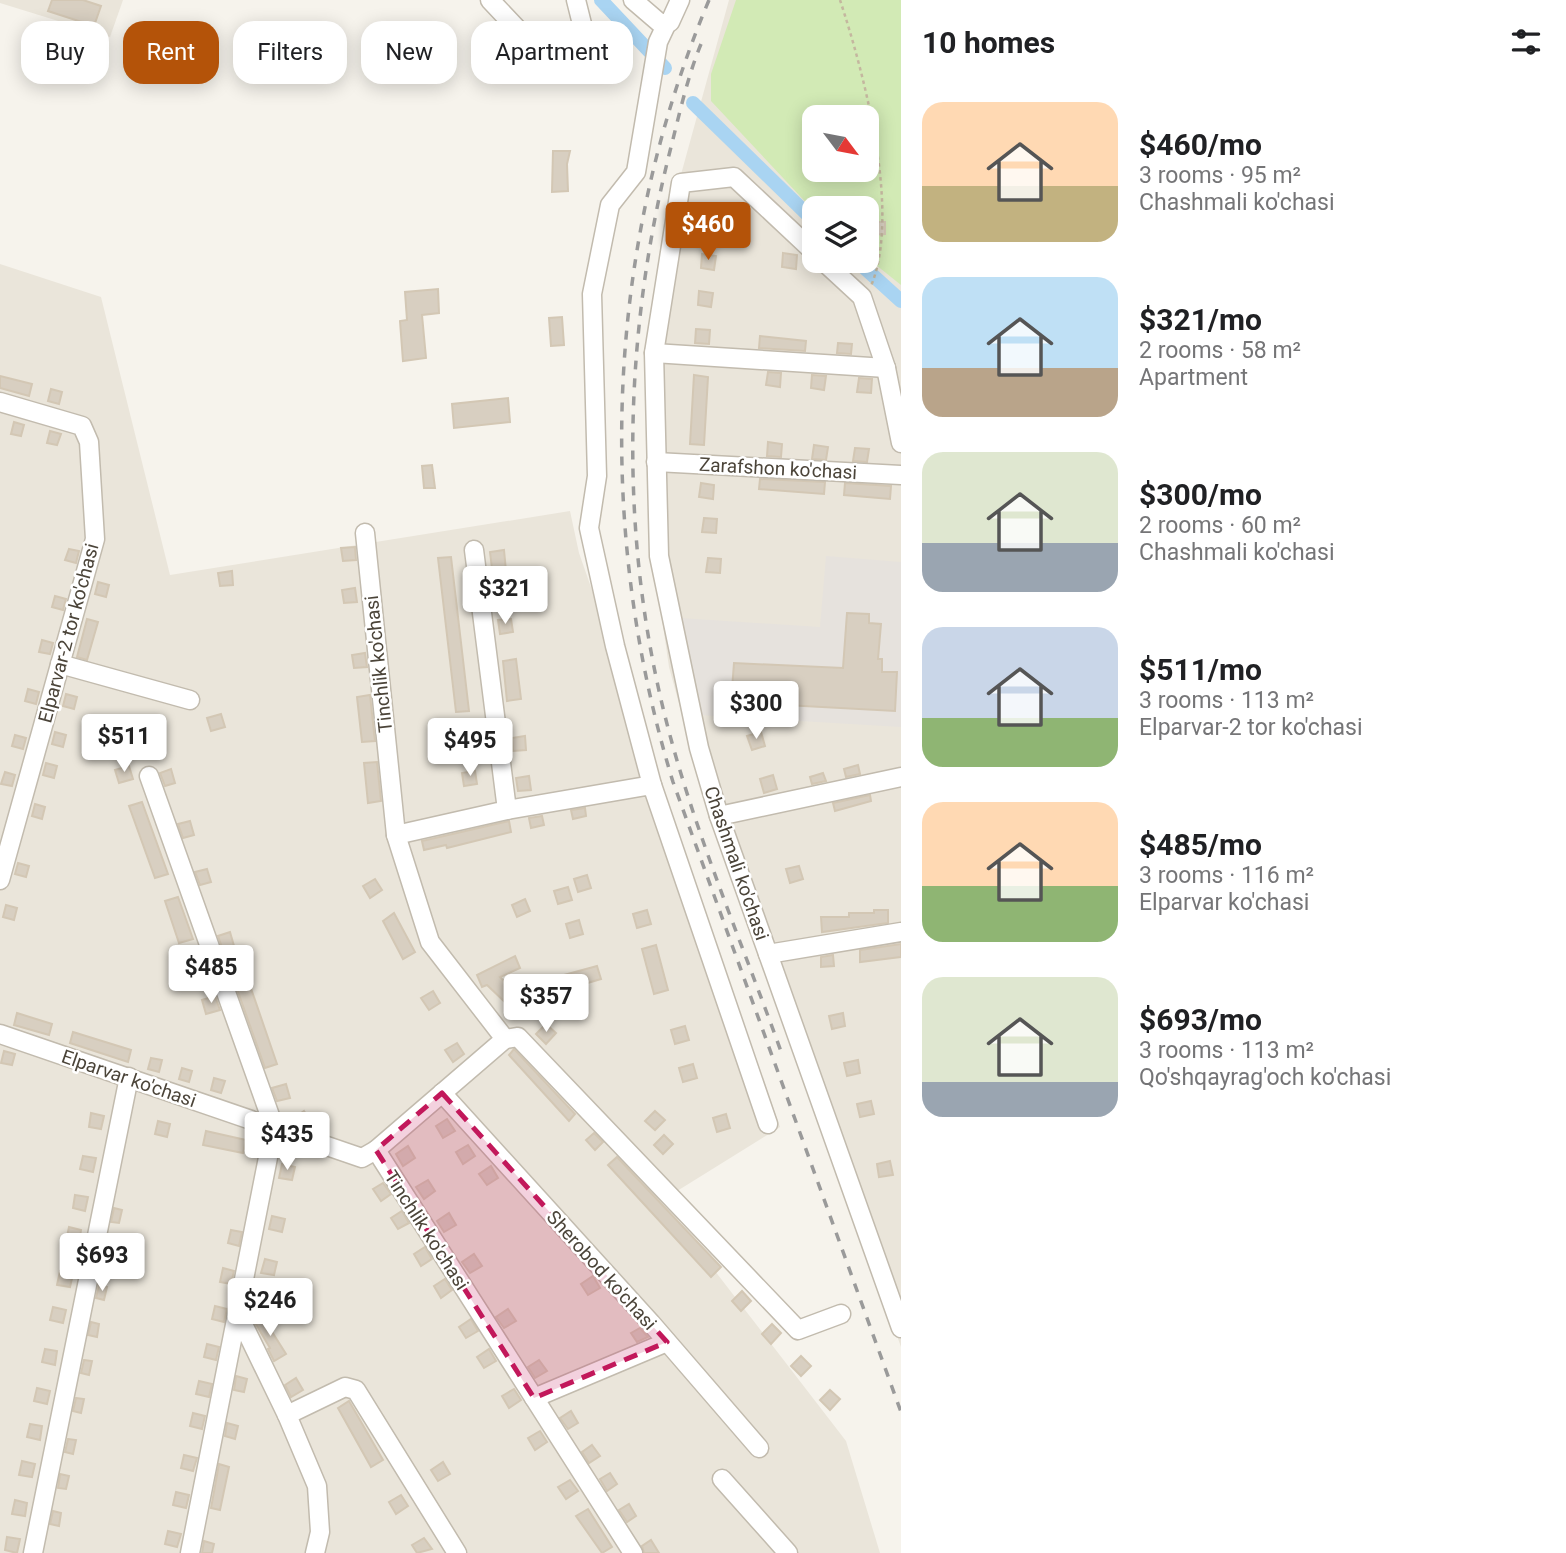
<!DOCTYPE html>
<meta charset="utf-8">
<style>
body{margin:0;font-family:Roboto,sans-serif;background:#f2f2f2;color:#202124;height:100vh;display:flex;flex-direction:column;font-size:26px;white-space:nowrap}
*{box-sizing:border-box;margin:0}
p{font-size:23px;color:#757577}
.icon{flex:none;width:38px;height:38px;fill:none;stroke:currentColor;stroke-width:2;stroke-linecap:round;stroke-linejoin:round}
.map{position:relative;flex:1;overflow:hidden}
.sheet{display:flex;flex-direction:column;background:#fff;width:665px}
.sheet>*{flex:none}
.guide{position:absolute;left:21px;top:21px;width:665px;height:63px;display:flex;gap:14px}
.needle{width:46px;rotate:122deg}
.tools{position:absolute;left:802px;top:105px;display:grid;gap:14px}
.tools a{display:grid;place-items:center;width:77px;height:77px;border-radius:14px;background:#fff;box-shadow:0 4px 18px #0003;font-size:35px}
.price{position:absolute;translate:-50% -60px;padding:0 16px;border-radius:7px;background:#fff;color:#222;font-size:23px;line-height:46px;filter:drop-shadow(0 2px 4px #0008)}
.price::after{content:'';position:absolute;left:50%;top:42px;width:21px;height:16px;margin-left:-10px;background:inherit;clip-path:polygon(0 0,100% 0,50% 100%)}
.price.active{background:#b45309;color:#fff}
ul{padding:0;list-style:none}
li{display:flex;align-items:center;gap:21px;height:175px;padding:0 21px}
li span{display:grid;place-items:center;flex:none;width:196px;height:140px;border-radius:21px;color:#555}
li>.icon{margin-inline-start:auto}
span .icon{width:84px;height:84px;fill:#fffc;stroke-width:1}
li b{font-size:30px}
h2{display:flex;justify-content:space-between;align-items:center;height:84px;padding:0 21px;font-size:30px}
.pill{padding:0 24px;border-radius:21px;background:#fff;box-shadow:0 4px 18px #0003;font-size:24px;line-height:63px}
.pill.active{background:#b45309;color:#fff}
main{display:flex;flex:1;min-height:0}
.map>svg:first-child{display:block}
</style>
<main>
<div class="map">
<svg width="901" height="1553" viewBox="0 0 901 1553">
<rect width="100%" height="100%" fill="#f6f3ec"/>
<!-- residential -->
<g fill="#eae5da" fill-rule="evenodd">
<polygon points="0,0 123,0 110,37 0,3"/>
<path d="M 729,0 L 901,0 L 901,1347 L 703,792 L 669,667 L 653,557 L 648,406 L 677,189 ZM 814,117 L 866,117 L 866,170 L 814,170 ZM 814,208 L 866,208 L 866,261 L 814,261 Z"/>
<polygon points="0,264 101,297 170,575 570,511 579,553 780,1127 661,1201 846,1441 880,1553 0,1553"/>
</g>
<!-- industrial -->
<polygon fill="#e6e2dd" points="826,556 901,562 901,727 699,715 680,618 820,627"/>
<!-- green -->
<path fill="#d2eab5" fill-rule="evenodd" d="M 736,0 L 901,0 L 901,285 L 866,257 L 866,208 L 814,208 L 814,211 L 711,101 L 711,74 ZM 814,117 L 866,117 L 866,170 L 814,170 Z"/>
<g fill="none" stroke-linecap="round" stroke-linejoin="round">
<!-- canal -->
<g stroke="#a9d4f2" stroke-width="14">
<polyline points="601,0 665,68"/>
<polyline points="693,103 814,221"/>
<polyline points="857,261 901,301"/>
</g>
</g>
<!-- building -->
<g fill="#d8cfc1" stroke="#d3c7b4" stroke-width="2">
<polygon points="52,0 83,0 101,6 94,26 48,11"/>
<polygon points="553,151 570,151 567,164 568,191 552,192"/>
<polygon points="705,219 719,220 717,234 703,233"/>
<polygon points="868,222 885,222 885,234 868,235"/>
<polygon points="783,253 797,255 796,269 782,267"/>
<polygon points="702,254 716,256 714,270 701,268"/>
<polygon points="438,289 439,313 422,315 426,358 403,361 400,321 407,320 405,292"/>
<polygon points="699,291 713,293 711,307 698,305"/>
<polygon points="562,317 564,345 551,346 549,318"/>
<polygon points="696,329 710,330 709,344 695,343"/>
<polygon points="760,336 806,341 805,351 759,348"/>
<polygon points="838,343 852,344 851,354 837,353"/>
<polygon points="768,372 781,373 780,387 766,385"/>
<polygon points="694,375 708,377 704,445 690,444"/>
<polygon points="812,375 826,376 824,390 811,388"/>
<polygon points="0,376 32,384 29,396 0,388"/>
<polygon points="859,378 872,379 871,393 857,392"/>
<polygon points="51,389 62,392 59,404 48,401"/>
<polygon points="508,398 510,422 454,428 452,404"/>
<polygon points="14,422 24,425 21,436 11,434"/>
<polygon points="50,431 61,434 57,445 47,443"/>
<polygon points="768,442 782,444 781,457 767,456"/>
<polygon points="814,445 828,447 826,460 812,459"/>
<polygon points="855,448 869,449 867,462 853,461"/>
<polygon points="432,465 435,488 424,488 422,466"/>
<polygon points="760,479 825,482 824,494 759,489"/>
<polygon points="701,483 714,485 713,499 699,497"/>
<polygon points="845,483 891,486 890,499 844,495"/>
<polygon points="704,518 717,519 716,533 702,532"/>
<polygon points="355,547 356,560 343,561 341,548"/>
<polygon points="69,549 79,551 76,563 65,560"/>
<polygon points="504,550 508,592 495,593 490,552"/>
<polygon points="451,557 469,711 456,712 438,558"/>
<polygon points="708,558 721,559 720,573 706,572"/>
<polygon points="232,571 233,585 220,586 218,573"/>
<polygon points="98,582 109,585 106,597 95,594"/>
<polygon points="355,588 357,602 344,603 342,590"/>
<polygon points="55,596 66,599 63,610 52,607"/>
<polygon points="847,613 869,614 869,623 881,624 878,659 882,659 882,672 897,672 895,711 731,702 734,663 843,668"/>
<polygon points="87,619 98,622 87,660 77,657"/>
<polygon points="511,619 513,632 500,634 498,620"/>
<polygon points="42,640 53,643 50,654 39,652"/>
<polygon points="365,653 367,667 354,668 352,655"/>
<polygon points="516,659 521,699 507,701 503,661"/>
<polygon points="28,689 39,692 36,704 25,701"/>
<polygon points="66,694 77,697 74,709 63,706"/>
<polygon points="370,695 375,741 362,742 357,697"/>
<polygon points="221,714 225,727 211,731 207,718"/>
<polygon points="157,729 161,742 148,746 144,732"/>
<polygon points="55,732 66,735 63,747 52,744"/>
<polygon points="761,732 765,746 752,750 747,736"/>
<polygon points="471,733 473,746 460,748 458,734"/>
<polygon points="15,735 26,738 23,749 12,746"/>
<polygon points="525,736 526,750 513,751 512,738"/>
<polygon points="377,762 381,801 368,803 364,763"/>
<polygon points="46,763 57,766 54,778 43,775"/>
<polygon points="858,765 860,774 846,777 844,769"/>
<polygon points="129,766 133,779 119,783 115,770"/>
<polygon points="171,769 175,783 165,786 160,773"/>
<polygon points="475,771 477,784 464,786 462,773"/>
<polygon points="5,772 15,775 12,786 1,784"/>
<polygon points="823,773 826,781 812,784 810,777"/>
<polygon points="773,775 777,789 764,793 760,779"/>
<polygon points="529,776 531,790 518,791 516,778"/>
<polygon points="870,795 871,801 835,811 833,803"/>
<polygon points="142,802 168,874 155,878 129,806"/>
<polygon points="35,804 45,807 42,819 32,816"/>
<polygon points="585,808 586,816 573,819 571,810"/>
<polygon points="542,816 544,825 531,828 529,818"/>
<polygon points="190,821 194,835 183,838 178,824"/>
<polygon points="509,821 511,832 447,848 446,845 424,850 422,841"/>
<polygon points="18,863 29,866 26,877 15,874"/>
<polygon points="799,866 803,879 790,883 786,869"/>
<polygon points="207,869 211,882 200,885 195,872"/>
<polygon points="587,875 591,888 578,892 574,879"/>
<polygon points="375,879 382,890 370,898 363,886"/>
<polygon points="568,887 572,900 558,904 554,891"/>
<polygon points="178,897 193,939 179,943 165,901"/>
<polygon points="525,899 530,911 517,917 512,905"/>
<polygon points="6,905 17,908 14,920 3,917"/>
<polygon points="647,910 651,924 637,928 633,914"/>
<polygon points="874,910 888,910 888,923 822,932 821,917 849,917 849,913 874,913"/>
<polygon points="394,913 415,952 403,959 383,921"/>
<polygon points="579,920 583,934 570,938 566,924"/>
<polygon points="230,932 234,946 223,950 218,936"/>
<polygon points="901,944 901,957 860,962 860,950"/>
<polygon points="656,945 668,990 654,994 642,949"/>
<polygon points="833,955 834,966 821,967 821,957"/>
<polygon points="515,956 520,968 500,977 517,994 507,1004 487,985 482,987 477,975"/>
<polygon points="203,961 207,975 193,979 189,966"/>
<polygon points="597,966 601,979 557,992 553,978"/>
<polygon points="245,971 277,1064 265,1068 232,975"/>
<polygon points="433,991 440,1003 429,1010 421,998"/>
<polygon points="215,996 220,1010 206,1014 202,1000"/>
<polygon points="17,1013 52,1024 49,1035 14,1025"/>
<polygon points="843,1013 845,1026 832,1029 829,1016"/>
<polygon points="546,1024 556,1033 546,1044 536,1034"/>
<polygon points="685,1026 689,1040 675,1044 671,1030"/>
<polygon points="73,1032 131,1050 128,1062 70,1043"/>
<polygon points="457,1043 464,1054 453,1062 445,1050"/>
<polygon points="514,1049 575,1114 569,1121 509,1055"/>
<polygon points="4,1051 15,1054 12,1065 1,1063"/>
<polygon points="151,1058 162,1060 159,1072 148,1069"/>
<polygon points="858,1060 860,1073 847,1076 844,1063"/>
<polygon points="693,1064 697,1078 683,1082 679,1068"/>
<polygon points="182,1068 192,1071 189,1082 179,1079"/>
<polygon points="214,1078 225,1081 221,1093 211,1090"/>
<polygon points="286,1084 290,1098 277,1101 272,1088"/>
<polygon points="871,1101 874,1114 860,1117 857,1104"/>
<polygon points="304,1111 312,1123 306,1127 293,1119"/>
<polygon points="655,1111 665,1120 655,1130 645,1121"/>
<polygon points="91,1113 104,1116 101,1129 89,1127"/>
<polygon points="726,1114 730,1128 717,1132 713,1118"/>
<polygon points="447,1119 455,1131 443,1138 436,1126"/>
<polygon points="158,1121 170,1124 167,1137 155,1134"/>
<polygon points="206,1131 246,1140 243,1153 203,1145"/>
<polygon points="594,1133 603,1142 595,1150 586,1140"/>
<polygon points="664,1135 673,1144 663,1154 654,1145"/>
<polygon points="468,1145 475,1156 463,1164 456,1152"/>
<polygon points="408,1146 415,1158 403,1166 396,1154"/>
<polygon points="83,1156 96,1158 93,1172 80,1169"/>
<polygon points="617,1157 721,1267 711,1277 608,1165"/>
<polygon points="890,1161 893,1175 879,1177 877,1164"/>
<polygon points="282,1164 295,1167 292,1180 279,1178"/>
<polygon points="491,1166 498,1178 487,1185 479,1174"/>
<polygon points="428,1180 435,1191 424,1199 416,1187"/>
<polygon points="383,1183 391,1194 381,1201 373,1189"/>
<polygon points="75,1195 88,1197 85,1211 73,1208"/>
<polygon points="114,1208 122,1210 119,1223 111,1222"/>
<polygon points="402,1211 409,1223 398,1229 391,1218"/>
<polygon points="449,1213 456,1225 444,1232 437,1221"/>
<polygon points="272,1216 285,1219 282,1232 269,1229"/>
<polygon points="69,1227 81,1230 79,1243 66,1241"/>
<polygon points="231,1230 242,1232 239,1246 228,1243"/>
<polygon points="107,1246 115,1248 112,1261 104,1259"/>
<polygon points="425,1247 432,1259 421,1266 414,1254"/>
<polygon points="474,1254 482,1266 470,1273 462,1262"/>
<polygon points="265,1259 277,1262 274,1275 261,1273"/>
<polygon points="223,1268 234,1271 231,1284 220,1282"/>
<polygon points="60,1271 73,1274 70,1287 57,1285"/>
<polygon points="593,1276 600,1288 588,1295 581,1284"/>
<polygon points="445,1279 452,1290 441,1298 434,1286"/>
<polygon points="99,1285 107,1287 104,1300 96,1298"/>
<polygon points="742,1291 751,1301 741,1311 732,1301"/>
<polygon points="215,1306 227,1309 224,1322 212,1319"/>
<polygon points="53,1307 66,1310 63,1323 50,1320"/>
<polygon points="508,1309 516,1321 504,1328 496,1317"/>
<polygon points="265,1314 272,1325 269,1327 286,1354 274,1361 268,1349 270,1348 254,1321"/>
<polygon points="471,1319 478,1331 466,1338 459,1327"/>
<polygon points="91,1322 99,1324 97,1337 88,1335"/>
<polygon points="772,1324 781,1333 771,1344 762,1334"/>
<polygon points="640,1328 648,1337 637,1342 631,1333"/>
<polygon points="207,1344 219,1347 216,1360 204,1357"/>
<polygon points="45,1349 57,1351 55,1365 42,1362"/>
<polygon points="489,1349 496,1361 484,1368 477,1357"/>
<polygon points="801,1356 811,1366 801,1376 791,1366"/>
<polygon points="84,1360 92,1361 89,1375 81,1373"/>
<polygon points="539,1360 547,1371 535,1378 528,1367"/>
<polygon points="236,1376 247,1379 244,1392 234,1390"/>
<polygon points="296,1378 303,1390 291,1397 285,1385"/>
<polygon points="199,1381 212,1384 209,1397 196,1394"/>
<polygon points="37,1388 50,1391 47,1404 34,1401"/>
<polygon points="514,1389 521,1400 509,1408 502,1396"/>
<polygon points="830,1390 840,1399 830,1410 820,1400"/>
<polygon points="76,1398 84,1399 81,1413 73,1411"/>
<polygon points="349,1401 383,1460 371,1467 338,1408"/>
<polygon points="571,1411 578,1423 568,1429 560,1418"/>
<polygon points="193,1413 205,1416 202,1429 190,1426"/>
<polygon points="227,1423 238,1426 235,1439 225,1436"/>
<polygon points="30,1424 42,1426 40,1440 27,1437"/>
<polygon points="540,1431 547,1442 535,1450 528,1438"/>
<polygon points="68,1439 76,1440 73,1454 65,1452"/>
<polygon points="592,1445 600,1456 589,1463 582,1452"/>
<polygon points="184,1455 197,1458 193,1471 181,1468"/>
<polygon points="22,1461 35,1464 32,1477 19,1475"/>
<polygon points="443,1462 450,1474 438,1481 431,1470"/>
<polygon points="219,1464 229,1467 220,1510 211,1508"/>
<polygon points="610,1473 617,1484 607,1491 600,1479"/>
<polygon points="60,1474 69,1476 66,1489 58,1488"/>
<polygon points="570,1480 578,1491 566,1499 558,1487"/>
<polygon points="176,1492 189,1495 186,1508 173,1505"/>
<polygon points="401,1495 408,1506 396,1514 389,1502"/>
<polygon points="15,1500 27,1503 25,1516 12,1514"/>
<polygon points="629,1504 636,1516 627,1522 619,1510"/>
<polygon points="588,1509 612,1547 602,1553 576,1516"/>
<polygon points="53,1511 61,1513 59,1526 50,1524"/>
<polygon points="168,1531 181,1534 177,1547 165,1544"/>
<polygon points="7,1537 20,1539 17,1553 5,1550"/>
<polygon points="424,1538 432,1549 417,1553 412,1545"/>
<polygon points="651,1540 659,1553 644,1553 642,1546"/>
<polygon points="204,1541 214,1544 212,1553 202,1553"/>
</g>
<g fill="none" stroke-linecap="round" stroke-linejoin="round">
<defs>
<g id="minor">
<polyline points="490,0 522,34 587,44 576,0"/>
<polyline points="633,0 661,24 670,22 680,0"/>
<polyline points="814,252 734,177 681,183 654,353 659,556 699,748 719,816 901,1328"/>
<polyline points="823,261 862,297 886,368 901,443"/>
<polyline points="654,353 886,368"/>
<polyline points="0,402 82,426 89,442 95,539 0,880"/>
<polyline points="656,462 901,475"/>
<polyline points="365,533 396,835 430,942 505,1039 376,1150 633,1553"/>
<polyline points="60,664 190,700"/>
<polyline points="149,776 274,1127 190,1553"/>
<polyline points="652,785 615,646 589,528 597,476 592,294 610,205 636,172 658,42 667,23"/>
<polyline points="507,810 652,785 768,1124"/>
<polyline points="719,816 901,777"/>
<polyline points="396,835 507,810 474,550"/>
<polyline points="768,954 901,932"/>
<polyline points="0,1034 362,1158 376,1150"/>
<polyline points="505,1039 518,1037 798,1330 841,1314"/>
<polyline points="442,1093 651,1323 759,1448"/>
<polyline points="239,1316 287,1415 317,1486 320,1532 315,1553"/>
<polyline points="534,1398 667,1342"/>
<polyline points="287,1415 345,1387 356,1390 457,1553"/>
<polyline points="722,1479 788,1553"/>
<polyline points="33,1553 129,1077"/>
</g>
</defs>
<!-- minor casing -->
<use href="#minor" stroke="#c2bbae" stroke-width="21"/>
<!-- path -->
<path stroke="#c4b79f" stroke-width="2.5" stroke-dasharray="3.5 3.5" stroke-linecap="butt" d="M 840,0 C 865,76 901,214 871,286"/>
<!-- minor -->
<use href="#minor" stroke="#fff" stroke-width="18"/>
<!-- rail -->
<g stroke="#9a9a9a" stroke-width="3.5" stroke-dasharray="9 9" stroke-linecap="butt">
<path d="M 709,0 C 605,247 595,527 673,782 L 901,1412"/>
<path d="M 701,44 C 687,78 679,116 670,151 C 624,333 619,529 664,712 C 692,827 743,945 783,1057"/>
</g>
</g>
<!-- marked area -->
<path fill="#c2185b" fill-opacity="0.2" stroke="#c2185b" stroke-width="5" stroke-dasharray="14 9" stroke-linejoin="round" d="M 442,1093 L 667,1342 L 534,1398 L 376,1150 Z"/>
<g text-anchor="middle" stroke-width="5" stroke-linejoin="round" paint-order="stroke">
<!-- street labels -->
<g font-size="19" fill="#4b4439" stroke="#fff">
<text transform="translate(778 468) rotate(3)" y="7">Zarafshon ko'chasi</text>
<text transform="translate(68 633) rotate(-75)" y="7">Elparvar-2 tor ko'chasi</text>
<text transform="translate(378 664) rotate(-96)" y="7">Tinchlik ko'chasi</text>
<text transform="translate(737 863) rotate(71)" y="7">Chashmali ko'chasi</text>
<text transform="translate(129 1078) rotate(19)" y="7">Elparvar ko'chasi</text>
<text transform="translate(427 1230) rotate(57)" y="7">Tinchlik ko'chasi</text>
<text transform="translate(602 1270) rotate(48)" y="7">Sherobod ko'chasi</text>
</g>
</g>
</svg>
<div class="tools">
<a><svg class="needle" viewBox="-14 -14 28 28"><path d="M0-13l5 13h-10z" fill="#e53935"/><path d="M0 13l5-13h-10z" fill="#757577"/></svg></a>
<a><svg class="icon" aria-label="layers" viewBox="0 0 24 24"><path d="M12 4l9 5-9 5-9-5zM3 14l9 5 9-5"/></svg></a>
</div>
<b class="price active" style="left:708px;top:262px">$460</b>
<b class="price" style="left:505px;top:626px">$321</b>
<b class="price" style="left:756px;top:741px">$300</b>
<b class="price" style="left:124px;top:774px">$511</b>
<b class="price" style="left:470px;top:778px">$495</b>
<b class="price" style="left:211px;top:1005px">$485</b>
<b class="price" style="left:546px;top:1034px">$357</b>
<b class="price" style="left:287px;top:1172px">$435</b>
<b class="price" style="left:102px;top:1293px">$693</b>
<b class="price" style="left:270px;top:1338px">$246</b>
<div class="guide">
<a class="pill">Buy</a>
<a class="pill active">Rent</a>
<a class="pill">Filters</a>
<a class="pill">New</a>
<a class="pill">Apartment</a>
</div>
</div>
<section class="sheet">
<h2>10 homes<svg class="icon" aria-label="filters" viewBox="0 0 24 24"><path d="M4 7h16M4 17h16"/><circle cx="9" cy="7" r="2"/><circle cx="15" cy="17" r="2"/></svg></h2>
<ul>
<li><span style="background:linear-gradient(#ffd9b3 60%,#c2b280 0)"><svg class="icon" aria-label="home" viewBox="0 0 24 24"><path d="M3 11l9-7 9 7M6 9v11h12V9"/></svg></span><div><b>$460/mo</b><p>3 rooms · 95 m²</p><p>Chashmali ko'chasi</p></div></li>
<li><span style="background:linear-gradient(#bfe0f5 65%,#b9a48a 0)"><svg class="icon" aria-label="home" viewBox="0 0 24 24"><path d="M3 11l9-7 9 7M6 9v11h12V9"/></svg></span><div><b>$321/mo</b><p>2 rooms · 58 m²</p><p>Apartment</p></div></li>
<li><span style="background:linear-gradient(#dfe7d0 65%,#9aa5b1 0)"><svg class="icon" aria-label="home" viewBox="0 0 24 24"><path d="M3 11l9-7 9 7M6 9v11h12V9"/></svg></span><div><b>$300/mo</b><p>2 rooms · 60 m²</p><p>Chashmali ko'chasi</p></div></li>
<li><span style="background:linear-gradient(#c9d6e8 65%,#8fb573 0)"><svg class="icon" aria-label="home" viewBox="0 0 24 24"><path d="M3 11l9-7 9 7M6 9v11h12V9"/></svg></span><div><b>$511/mo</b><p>3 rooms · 113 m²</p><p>Elparvar-2 tor ko'chasi</p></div></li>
<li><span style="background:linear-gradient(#ffd9b3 60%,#8fb573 0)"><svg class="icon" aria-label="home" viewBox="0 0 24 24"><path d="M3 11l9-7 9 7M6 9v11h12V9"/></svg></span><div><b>$485/mo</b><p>3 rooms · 116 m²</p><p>Elparvar ko'chasi</p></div></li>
<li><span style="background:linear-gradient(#dfe7d0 75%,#9aa5b1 0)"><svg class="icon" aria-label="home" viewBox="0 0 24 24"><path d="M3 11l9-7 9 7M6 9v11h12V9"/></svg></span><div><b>$693/mo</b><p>3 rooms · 113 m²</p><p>Qo'shqayrag'och ko'chasi</p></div></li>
</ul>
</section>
</main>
